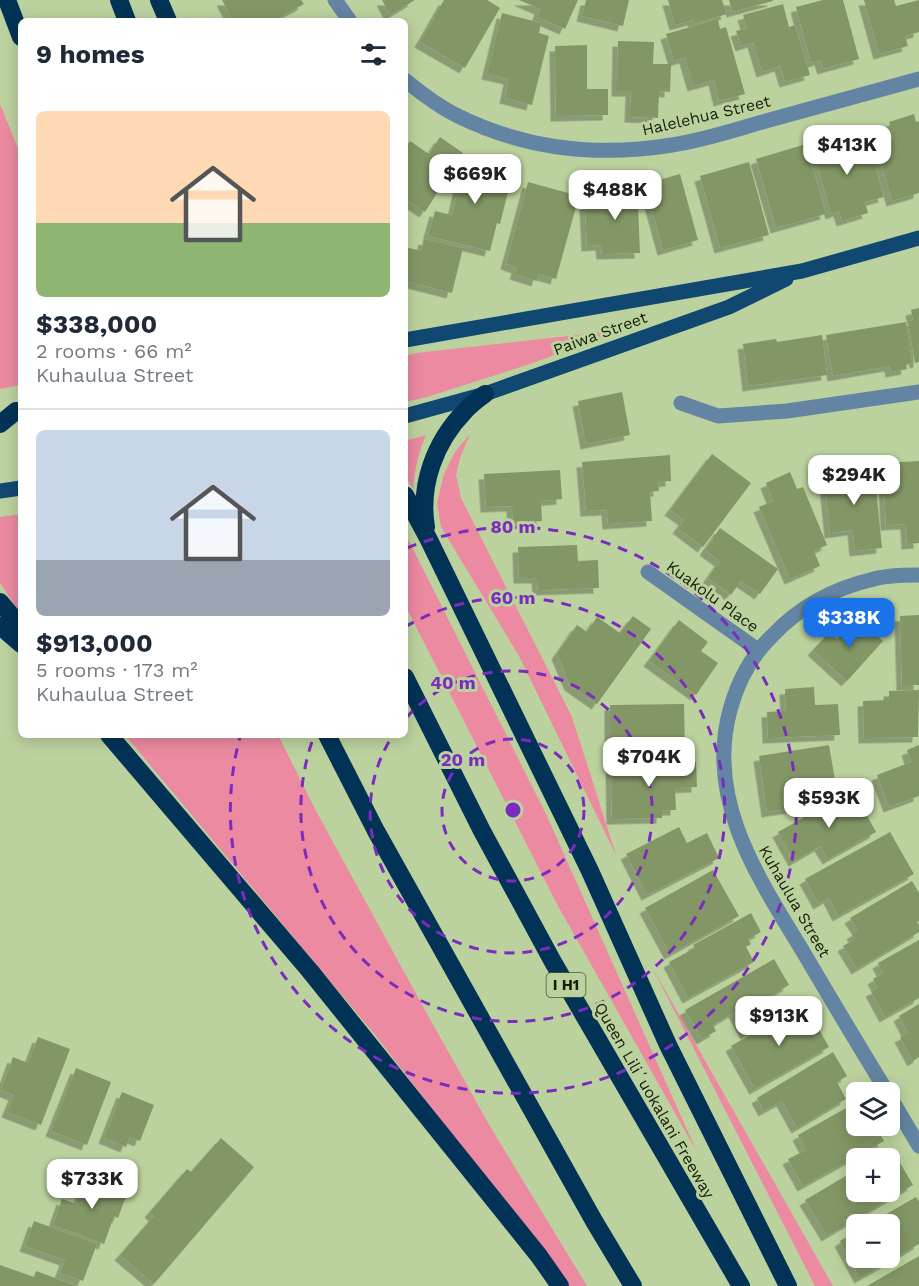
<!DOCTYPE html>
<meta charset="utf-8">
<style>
body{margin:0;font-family:"Work Sans",sans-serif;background:#f6f6f7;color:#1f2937;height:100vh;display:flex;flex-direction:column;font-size:22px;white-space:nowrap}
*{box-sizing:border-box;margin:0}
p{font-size:20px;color:#747a83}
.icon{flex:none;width:33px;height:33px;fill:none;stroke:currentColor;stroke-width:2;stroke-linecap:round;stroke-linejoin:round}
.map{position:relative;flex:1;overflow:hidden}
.side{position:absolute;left:18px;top:18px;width:390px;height:720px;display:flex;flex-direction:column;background:#fff;border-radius:9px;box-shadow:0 3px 15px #0003}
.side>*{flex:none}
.controls{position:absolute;left:846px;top:1082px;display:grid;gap:12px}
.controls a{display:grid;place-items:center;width:54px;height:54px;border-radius:9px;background:#fff;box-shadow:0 3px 15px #0003;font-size:30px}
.price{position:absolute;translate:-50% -51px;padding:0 14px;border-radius:12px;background:#fff;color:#222;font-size:20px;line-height:39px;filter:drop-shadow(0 2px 3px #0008)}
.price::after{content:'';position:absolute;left:50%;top:36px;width:18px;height:14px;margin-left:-9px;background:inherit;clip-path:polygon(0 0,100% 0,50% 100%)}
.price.on{background:#1a73e8;color:#fff}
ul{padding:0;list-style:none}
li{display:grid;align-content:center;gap:12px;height:318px;padding:0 18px}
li+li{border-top:2px solid #e0e1e3}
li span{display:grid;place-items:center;height:186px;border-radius:9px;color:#555}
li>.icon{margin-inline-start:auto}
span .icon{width:108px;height:108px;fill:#fffc;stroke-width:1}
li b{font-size:26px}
h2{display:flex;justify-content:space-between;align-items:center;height:72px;padding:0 18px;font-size:26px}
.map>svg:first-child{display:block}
</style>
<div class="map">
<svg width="919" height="1286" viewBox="0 0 919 1286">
<defs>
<filter id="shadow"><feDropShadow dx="-5.5" dy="5.5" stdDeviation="0" flood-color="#0004"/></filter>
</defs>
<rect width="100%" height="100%" fill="#bcd29e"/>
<!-- green -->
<g fill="#eb8aa0">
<polygon points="0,104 21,156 21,385 0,389"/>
<polygon points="613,331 613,334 527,365 427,397 405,402 405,356 416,353"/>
<polygon points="470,434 460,458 456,475 461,498 572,717 616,855 519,656 441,527 437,503 444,474 455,452"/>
<path d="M 426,435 C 418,453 415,470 413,489 L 405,475 L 405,441 Z"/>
<polygon points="21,514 21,615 0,583 0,517"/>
<polygon points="405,533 546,814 697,1152 558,906 405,605"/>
<polygon points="125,735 278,735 316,811 431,1021 491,1128 587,1286 569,1286 376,1036"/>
<polygon points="652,967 833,1286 815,1286"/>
</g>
<!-- building -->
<g fill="#839766" filter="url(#shadow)">
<polygon points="222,0 301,0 304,4 273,21 233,21"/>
<polygon points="382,0 415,0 390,15"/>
<polygon points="444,0 487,0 500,8 465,68 420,42"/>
<polygon points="519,0 578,0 565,29 537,17 540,9"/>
<polygon points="586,0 629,0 623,26 582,16"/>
<polygon points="668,0 722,0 727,14 694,24 693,20 675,25"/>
<polygon points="729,0 773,0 773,1 732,12"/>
<polygon points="823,0 843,0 859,59 823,69 820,60 811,63 796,7"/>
<polygon points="864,0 894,0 896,6 919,0 919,32 905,36 908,46 879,54"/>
<polygon points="783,4 789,27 795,25 810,75 785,82 780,66 762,72 753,42 741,46 736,31 747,28 743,15"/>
<polygon points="502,13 541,23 539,33 549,36 532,105 505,98 509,79 487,74"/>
<polygon points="718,19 720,29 726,27 745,94 719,101 714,80 693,86 685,58 674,61 666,34"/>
<polygon points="618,41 654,42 653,64 671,64 670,92 659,91 658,118 630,117 631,91 617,91"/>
<polygon points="587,45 587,89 608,89 608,115 556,116 555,46"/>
<polygon points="914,114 916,122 919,121 919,193 892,201 876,144 894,139 889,122"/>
<polygon points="847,132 853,153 871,148 884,197 865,202 868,213 842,221 839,211 831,214 811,142"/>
<polygon points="440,137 463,153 425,212 405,199 405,148 410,141 429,154"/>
<polygon points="806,144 826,214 776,228 756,159"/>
<polygon points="466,156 514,168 500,224 497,223 490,251 428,236 435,211 452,215"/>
<polygon points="749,162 769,235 720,248 700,176"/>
<polygon points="680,174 698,240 663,250 645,184"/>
<polygon points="528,182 579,196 556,279 539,274 537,281 515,274 517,268 506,264"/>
<polygon points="637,183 640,253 602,254 601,245 587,246 585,204 605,203 604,185"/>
<polygon points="424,239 463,248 452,293 405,281 405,247 421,251"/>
<polygon points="919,308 919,362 915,363 908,321 913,320 911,310"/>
<polygon points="906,322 912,363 906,365 907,369 891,372 890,366 833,376 826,335"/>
<polygon points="822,335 827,375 748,386 743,344 776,339 777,342"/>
<polygon points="622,392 630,435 586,444 578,401"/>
<polygon points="712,454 751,483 703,547 678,528 684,520 670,510"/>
<polygon points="670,455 671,481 658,482 659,491 650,492 652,521 608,524 607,510 586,511 582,462"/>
<polygon points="919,461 919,543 907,544 906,524 886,525 883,463"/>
<polygon points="874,467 882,548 855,551 853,530 830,533 824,473"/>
<polygon points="560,470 562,499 541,501 542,521 513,523 512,506 486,507 484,474"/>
<polygon points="790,472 797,489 803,487 827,545 814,551 820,566 790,579 759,507 773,501 766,483"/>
<polygon points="720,528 778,569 760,594 741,581 731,595 708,578 720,561 705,550"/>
<polygon points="577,545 578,561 598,560 599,588 538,590 537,578 519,578 518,547"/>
<polygon points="919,615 919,685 902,685 900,616"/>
<polygon points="633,616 651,629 597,704 570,685 557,654 577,625 587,632 597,617 620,633"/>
<polygon points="857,617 883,641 847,681 813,650 830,632 837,639"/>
<polygon points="679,620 708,642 701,651 718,663 696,695 649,661"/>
<polygon points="814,687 815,705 838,704 840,735 768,738 767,712 786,711 785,689"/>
<polygon points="919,690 918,737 864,738 863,701 889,700 889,691"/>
<polygon points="684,704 685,756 610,757 610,705"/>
<polygon points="829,745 835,780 790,787 793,808 767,812 759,756"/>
<polygon points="919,745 919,796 889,807 877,775 911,762 907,750"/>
<polygon points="696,762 697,787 675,788 676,810 662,810 662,818 612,819 611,764"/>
<polygon points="853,790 876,832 828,859 820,846 794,861 778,832"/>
<polygon points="679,827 687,843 707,833 719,858 647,895 626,854"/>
<polygon points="890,832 914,874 838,916 829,898 819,904 805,879"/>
<polygon points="713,870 739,916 670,954 645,908"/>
<polygon points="912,881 919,893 919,921 917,922 919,925 919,932 857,969 843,946 855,939 852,934 858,930 850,918"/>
<polygon points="751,913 761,932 748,939 751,944 746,947 754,962 688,998 669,962 695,948 693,945"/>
<polygon points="919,940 919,998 885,1017 871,991 878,988 873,979 883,973 878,963"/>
<polygon points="774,959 789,985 767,998 777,1016 746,1034 734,1012 713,1025 716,1031 702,1039 685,1010"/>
<polygon points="919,1004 919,1057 913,1061 900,1037 908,1033 899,1016"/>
<polygon points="800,1006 810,1025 815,1022 829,1047 755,1089 731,1046"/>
<polygon points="38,1037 70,1049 41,1125 7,1112 14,1095 1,1090 13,1057 28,1063"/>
<polygon points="833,1052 847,1076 837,1082 846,1099 797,1128 782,1101 764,1111 757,1098"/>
<polygon points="76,1068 111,1082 87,1145 51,1131"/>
<polygon points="122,1092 154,1105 140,1141 130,1137 126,1147 104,1138"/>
<polygon points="848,1107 856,1125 875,1125 884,1141 803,1186 788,1159 806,1150 798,1135"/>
<polygon points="221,1138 254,1167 154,1284 120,1255 154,1216 150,1212 187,1169 191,1172"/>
<polygon points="892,1149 913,1185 827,1236 805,1200 856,1170 856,1191 890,1191 890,1158 876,1158"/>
<polygon points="87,1176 128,1191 118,1218 114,1216 104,1244 53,1225 62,1199 77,1204"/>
<polygon points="916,1197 919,1201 919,1244 860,1278 840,1241 856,1231 856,1257 890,1257 890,1224 869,1224"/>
<polygon points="34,1221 97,1244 83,1281 60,1273 65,1260 25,1246"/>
<polygon points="919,1256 919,1286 867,1286"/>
<polygon points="0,1265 34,1277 36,1271 77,1286 0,1286"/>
</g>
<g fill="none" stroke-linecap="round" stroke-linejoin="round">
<!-- minor -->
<g stroke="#6384a2" stroke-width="15">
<polyline points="335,0 350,21"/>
<path d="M 405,80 C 421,93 439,107 458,116 C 525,149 598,157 672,145 C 706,140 740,128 773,119 C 822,106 870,92 919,79"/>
<polyline points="681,403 718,416 787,411 919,392"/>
<polyline points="648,572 758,650"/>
<path d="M 887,1092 C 859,1046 832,1001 805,955 C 760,880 705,802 730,710 C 738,681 750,657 772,636 C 799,607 835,588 874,579 C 888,575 904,575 919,575"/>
<polyline points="890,1097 919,1146"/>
</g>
<!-- major -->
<g stroke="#114872" stroke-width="15">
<polyline points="405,340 802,271 919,238"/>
<polyline points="405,416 485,394 729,307 786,279"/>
<polyline points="0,491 21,488"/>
</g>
<!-- highway -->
<g stroke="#023356" stroke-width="18">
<polyline points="7,0 21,37"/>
<polyline points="119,0 127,21"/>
<polyline points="159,0 168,21"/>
<polyline points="0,424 16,411"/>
<polyline points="405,495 429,540 590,871 668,1045 788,1286"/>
<path d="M 426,527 C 419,485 435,442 464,412 C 470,405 478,399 485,394"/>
<polyline points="0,602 21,627"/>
<polyline points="0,626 21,644"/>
<polyline points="405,677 482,831 553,962 741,1286"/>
<polyline points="109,735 310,971 539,1256 560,1286"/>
<polyline points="327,735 376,831 594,1221 633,1286"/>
</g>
</g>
<!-- distance rings -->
<g fill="none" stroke="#7b2cbf" stroke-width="3" stroke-dasharray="10 8">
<circle cx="513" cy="810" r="71"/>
<path d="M406 718A141 141 0 1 1 393 735"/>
<path d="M405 627A212 212 0 1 1 314 736"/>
<path d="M407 548A283 283 0 1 1 240 737"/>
</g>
<g text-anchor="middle" stroke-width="6" stroke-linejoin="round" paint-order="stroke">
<!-- shield labels -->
<rect fill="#bcd29e" stroke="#485436" stroke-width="1.5" x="546.5" y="973" width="39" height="24" rx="4.5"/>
<g font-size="15" font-weight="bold" fill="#161e0a">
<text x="566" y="990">I H1</text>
</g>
<!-- street labels -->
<g font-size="16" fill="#161e0a" stroke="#bcd29e">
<text transform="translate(706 115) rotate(-13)" y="6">Halelehua Street</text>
<text transform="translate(600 333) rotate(-20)" y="6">Paiwa Street</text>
<text transform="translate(713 596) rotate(36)" y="6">Kuakolu Place</text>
<text transform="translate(795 901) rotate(60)" y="6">Kuhaulua Street</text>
<text transform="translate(655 1100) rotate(60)" y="6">Queen Liliʻuokalani Freeway</text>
</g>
</g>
<circle cx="513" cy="810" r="9" fill="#7b2cbf" stroke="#bcd29e" stroke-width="3"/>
<g font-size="18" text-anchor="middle" font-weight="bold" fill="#7b2cbf" stroke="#bcd29e" stroke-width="6" stroke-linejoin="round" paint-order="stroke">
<text x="513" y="533">80 m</text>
<text x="513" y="604">60 m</text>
<text x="453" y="689">40 m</text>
<text x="463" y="766">20 m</text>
</g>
</svg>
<div class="controls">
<a><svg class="icon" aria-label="layers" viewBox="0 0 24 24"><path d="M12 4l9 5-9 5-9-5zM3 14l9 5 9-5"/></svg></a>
<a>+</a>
<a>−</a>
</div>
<b class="price" style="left:847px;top:176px">$413K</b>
<b class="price" style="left:475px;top:205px">$669K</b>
<b class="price" style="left:615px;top:221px">$488K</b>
<b class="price" style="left:854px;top:506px">$294K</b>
<b class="price on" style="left:849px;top:649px">$338K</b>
<b class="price" style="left:649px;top:788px">$704K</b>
<b class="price" style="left:829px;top:829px">$593K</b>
<b class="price" style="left:779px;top:1047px">$913K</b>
<b class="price" style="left:92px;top:1210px">$733K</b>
<section class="side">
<h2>9 homes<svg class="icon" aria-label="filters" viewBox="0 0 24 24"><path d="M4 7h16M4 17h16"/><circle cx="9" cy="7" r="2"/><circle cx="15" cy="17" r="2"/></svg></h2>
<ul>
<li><span style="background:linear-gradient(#ffd9b3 60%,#8fb573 0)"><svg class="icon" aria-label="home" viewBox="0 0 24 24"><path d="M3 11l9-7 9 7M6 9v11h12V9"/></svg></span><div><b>$338,000</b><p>2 rooms · 66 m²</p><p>Kuhaulua Street</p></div></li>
<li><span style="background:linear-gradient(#c9d6e8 70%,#9aa5b1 0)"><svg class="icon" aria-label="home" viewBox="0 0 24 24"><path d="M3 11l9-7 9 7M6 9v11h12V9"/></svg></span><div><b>$913,000</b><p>5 rooms · 173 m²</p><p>Kuhaulua Street</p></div></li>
</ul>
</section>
</div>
